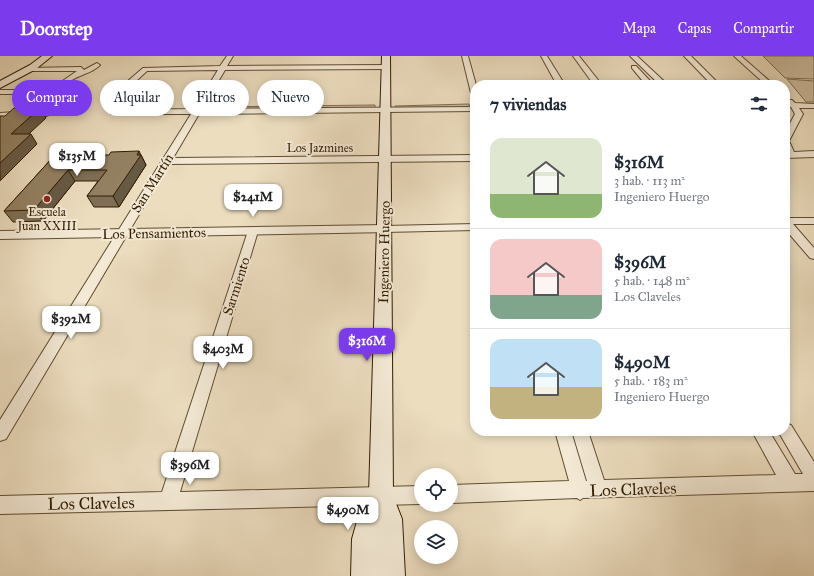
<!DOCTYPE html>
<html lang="es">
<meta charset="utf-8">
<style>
body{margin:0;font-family:"IM FELL Great Primer",serif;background:#f2f2f3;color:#1f2937;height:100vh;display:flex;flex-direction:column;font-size:15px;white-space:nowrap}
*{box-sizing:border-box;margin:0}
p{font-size:13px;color:#747a83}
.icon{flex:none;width:22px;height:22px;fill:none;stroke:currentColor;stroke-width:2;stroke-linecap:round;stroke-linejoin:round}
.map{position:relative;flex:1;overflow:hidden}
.details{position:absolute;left:470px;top:24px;width:320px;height:356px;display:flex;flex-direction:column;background:#fff;border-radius:16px;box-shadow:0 2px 10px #0003}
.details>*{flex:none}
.banner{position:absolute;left:12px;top:24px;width:380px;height:36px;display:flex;gap:8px}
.fabs{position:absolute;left:414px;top:412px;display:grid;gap:8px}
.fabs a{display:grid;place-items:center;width:44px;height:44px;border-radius:50%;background:#fff;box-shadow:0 2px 10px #0003;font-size:20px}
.price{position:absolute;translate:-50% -34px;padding:0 9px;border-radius:8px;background:#fff;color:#222;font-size:13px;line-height:26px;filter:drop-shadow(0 1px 2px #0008)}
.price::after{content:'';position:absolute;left:50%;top:24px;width:12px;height:9px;margin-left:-6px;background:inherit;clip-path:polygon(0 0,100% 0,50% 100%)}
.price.active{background:#7c3aed;color:#fff}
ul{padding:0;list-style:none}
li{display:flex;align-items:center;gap:12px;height:100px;padding:0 20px}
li+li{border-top:1px solid #e0e1e3}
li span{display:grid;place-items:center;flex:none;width:112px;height:80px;border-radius:12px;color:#555}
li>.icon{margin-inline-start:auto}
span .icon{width:48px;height:48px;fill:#fffc;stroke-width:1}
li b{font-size:17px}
h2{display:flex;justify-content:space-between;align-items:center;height:48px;padding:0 20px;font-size:17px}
.pill{padding:0 14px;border-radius:18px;background:#fff;box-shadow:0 2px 10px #0003;font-size:14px;line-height:36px}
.pill.active{background:#7c3aed;color:#fff}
header{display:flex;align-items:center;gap:24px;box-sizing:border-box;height:56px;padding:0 20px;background:#7c3aed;color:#fff}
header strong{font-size:19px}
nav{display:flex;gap:22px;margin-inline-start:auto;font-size:14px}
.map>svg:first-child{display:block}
</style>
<header>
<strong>Doorstep</strong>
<nav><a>Mapa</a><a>Capas</a><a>Compartir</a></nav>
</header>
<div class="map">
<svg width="814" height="520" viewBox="0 0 814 520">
<rect width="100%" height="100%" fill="#ecddbf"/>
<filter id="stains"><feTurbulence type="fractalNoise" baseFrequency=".005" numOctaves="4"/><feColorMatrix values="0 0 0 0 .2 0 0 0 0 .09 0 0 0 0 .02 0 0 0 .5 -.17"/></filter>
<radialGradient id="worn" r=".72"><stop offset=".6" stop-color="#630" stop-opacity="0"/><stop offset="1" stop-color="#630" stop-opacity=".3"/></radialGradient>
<!-- green -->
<g fill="#ccbc9f" stroke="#7f6c50">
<polygon points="763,0 814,0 814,23 785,22"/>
<polygon points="787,23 814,25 814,46 806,46"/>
<polygon points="469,48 470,52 395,52 395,50"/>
<polygon points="375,49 375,53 206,55 208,51"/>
</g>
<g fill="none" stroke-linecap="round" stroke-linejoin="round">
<defs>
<g id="minor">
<path d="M 227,0 L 233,0 L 227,10 L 386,9 L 389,11 L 386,13 L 225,14 L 202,53 L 475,51 L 475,55 L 199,58 L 173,102 L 475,99 L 475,105 L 169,108 L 6,383 L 0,385 L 0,364 L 191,58 L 111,58 L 110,53 L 129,24 L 143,12 L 220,10 ZM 218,14 L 194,53 L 118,54 L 134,27 L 147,15 Z"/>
<polygon points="462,0 468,0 476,29 475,29 475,39 471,37"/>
<polygon points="541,0 547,0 565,29 557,29"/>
<polygon points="573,0 579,0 602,29 594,29"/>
<polygon points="630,0 637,0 668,29 660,29"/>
<polygon points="684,0 691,0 720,29 712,29"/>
<polygon points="734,0 741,0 774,29 766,29"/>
<path d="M 97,7 L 100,9 C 90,20 68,19 63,35 L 69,39 L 52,58 L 46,60 L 0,61 L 0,57 L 46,54 L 60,40 L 58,38 L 0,38 L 0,34 L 56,34 L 61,26 L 77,15 L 29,15 L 26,13 L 27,12 L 81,11 L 84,14 Z"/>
<polygon points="632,10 636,10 654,29 646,29 632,12"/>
<polygon points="786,44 792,44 795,47 814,48 814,52 799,52 803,58 789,85 794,96 814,95 814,101 785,102 785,77 795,58 791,51 785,51"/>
<polygon points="785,162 814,162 814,168 793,168 814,192 814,203 810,202 785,173"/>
<polygon points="475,168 475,174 385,176 380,173 385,170"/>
<polygon points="253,172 257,173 258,175 180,436 421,430 421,448 0,458 0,440 162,436 248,175 249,173"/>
<polygon points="785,367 791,369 814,406 814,435 583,442 580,444 577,442 451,447 451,429 569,425 555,375 571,375 586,425 587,425 572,375 588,375 604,424 776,419 752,375 769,375 795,418 803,418 778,375 785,375"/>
</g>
<polygon id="tertiary" points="385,169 390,170 392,173 390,176 0,183 0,175"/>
<g id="secondary">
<polygon points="42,0 52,0 36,13 0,32 0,25 30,9"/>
<polygon points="382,0 390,0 393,440 402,463 405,520 351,520 352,483 357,465 369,439"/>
</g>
</defs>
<!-- minor casing -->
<use href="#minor" stroke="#604d30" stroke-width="2"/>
<!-- tertiary casing -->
<use href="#tertiary" stroke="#604d30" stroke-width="2"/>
<!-- secondary casing -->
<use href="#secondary" stroke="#321d00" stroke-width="2"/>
<!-- minor -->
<use href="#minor" fill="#f3e9d5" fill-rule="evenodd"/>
<!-- tertiary -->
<use href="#tertiary" fill="#f3e9d5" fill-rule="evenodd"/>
<!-- secondary -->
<use href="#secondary" fill="#f3e9d5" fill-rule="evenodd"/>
</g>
<!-- wall -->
<polygon fill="#7e6f55" stroke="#321d00" points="141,99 146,109 119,151 94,151 87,140 98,125 75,125 43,165 13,166 4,155 54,100"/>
<!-- shaded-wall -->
<g fill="#675a45" stroke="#321d00">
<polygon points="40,52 46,62 18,88 11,78"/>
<polygon points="31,78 37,88 0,125 0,107"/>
<polygon points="139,95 146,109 119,151 113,140"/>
<polygon points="68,114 75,125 43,165 34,154"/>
</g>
<!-- building -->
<g fill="#938163" stroke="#321d00">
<polygon points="14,52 40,52 11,78 31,78 0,107 0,60 5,60"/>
<polygon points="139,95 137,99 141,99 113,140 87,140 107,114 68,114 34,154 4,155 54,100 109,99 111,96"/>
</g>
<!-- markers -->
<circle fill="#8f2418" stroke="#f3e9d5" stroke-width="1.5" cx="47" cy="143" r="4"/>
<g text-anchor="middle" stroke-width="4" stroke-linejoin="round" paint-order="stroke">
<!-- far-street labels -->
<g font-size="12" fill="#321d00" stroke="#f3e9d5">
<text x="320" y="96">Los Jazmines</text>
</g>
<!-- far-poi labels -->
<g font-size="12" fill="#321d00" stroke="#f3e9d5">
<text x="47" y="160">Escuela<tspan x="47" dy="14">Juan XXIII</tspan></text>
</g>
<!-- street labels -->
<g font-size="14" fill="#321d00" stroke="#f3e9d5">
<text transform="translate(152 127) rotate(-58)" y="5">San Martín</text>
<text transform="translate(154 177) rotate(-1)" y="5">Los Pensamientos</text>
<text transform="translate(384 196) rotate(-89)" y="5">Ingeniero Huergo</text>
<text transform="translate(236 230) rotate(-72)" y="5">Sarmiento</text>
</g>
<!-- near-street labels -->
<g font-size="17" fill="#321d00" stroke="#f3e9d5">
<text transform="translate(633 433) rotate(-2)" y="6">Los Claveles</text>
<text transform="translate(91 447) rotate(-1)" y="6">Los Claveles</text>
</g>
</g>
<rect width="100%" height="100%" filter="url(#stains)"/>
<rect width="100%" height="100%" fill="url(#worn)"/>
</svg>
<div class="fabs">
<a><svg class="icon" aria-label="locate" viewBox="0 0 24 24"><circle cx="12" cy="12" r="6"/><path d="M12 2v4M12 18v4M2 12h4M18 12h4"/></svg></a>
<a><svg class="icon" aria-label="layers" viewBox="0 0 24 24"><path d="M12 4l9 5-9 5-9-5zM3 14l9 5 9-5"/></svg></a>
</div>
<b class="price" style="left:77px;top:121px">$135M</b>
<b class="price" style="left:253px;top:162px">$241M</b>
<b class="price" style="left:71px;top:284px">$392M</b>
<b class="price active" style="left:367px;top:306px">$316M</b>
<b class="price" style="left:223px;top:314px">$403M</b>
<b class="price" style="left:190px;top:430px">$396M</b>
<b class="price" style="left:348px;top:475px">$490M</b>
<div class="banner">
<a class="pill active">Comprar</a>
<a class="pill">Alquilar</a>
<a class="pill">Filtros</a>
<a class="pill">Nuevo</a>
</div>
<section class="details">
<h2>7 viviendas<svg class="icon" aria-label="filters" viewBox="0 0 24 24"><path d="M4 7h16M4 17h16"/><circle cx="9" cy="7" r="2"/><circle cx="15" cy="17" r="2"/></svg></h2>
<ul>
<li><span style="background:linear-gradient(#dfe7d0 70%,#8fb573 0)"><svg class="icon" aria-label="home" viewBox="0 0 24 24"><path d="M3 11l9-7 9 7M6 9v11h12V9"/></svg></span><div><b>$316M</b><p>3 hab. · 113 m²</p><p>Ingeniero Huergo</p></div></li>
<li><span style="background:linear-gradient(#f6c9c9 70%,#7fa58c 0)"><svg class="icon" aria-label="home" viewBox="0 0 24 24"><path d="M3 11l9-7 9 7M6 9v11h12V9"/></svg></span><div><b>$396M</b><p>5 hab. · 148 m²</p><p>Los Claveles</p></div></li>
<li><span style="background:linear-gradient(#bfe0f5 60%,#c2b280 0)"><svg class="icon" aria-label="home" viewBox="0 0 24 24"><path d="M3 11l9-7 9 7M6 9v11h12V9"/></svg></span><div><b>$490M</b><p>5 hab. · 183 m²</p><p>Ingeniero Huergo</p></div></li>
</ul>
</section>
</div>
